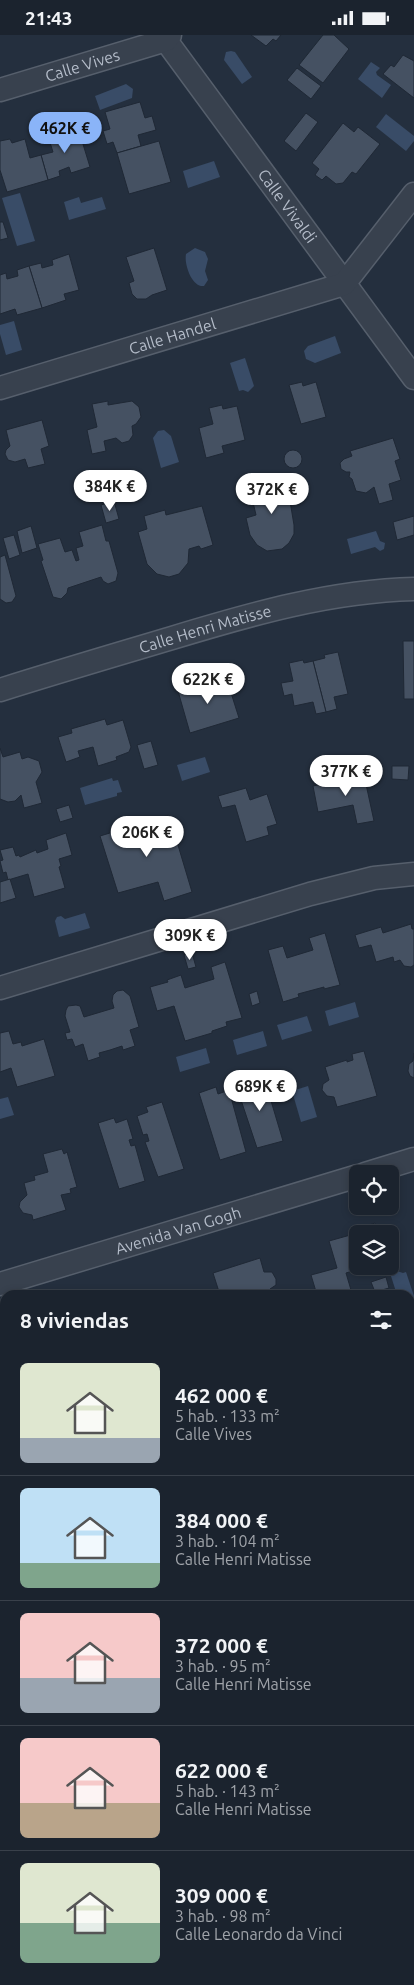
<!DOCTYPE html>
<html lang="es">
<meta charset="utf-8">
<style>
body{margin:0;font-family:Ubuntu,sans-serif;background:#242b36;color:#f1f3f6;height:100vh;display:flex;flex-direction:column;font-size:19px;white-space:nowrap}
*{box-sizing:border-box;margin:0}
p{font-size:16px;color:#a0a4aa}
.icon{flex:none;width:28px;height:28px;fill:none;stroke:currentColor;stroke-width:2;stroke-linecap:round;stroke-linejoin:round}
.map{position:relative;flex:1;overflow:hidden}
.sheet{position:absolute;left:0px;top:1255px;width:415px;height:695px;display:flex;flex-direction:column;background:#1b232e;border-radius:15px 15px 0 0;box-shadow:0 2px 8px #0003,0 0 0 1px #39404a}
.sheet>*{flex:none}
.buttons{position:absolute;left:349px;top:1130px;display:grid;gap:10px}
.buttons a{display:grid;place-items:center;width:50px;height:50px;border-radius:8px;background:#1b232e;box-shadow:0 2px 8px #0003,0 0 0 1px #39404a;font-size:25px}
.price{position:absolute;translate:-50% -42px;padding:0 11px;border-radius:18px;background:#fff;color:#222;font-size:16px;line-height:32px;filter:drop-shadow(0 1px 2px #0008)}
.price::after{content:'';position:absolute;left:50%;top:30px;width:15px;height:11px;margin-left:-8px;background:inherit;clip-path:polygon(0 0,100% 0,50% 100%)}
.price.on{background:#8ab4f8;color:#111}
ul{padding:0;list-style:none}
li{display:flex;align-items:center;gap:15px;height:125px;padding:0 20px}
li+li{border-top:1px solid #39404a}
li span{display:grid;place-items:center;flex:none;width:140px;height:100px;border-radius:8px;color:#555}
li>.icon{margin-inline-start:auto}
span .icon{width:60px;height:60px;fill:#fffc;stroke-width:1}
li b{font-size:21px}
h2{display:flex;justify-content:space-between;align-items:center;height:60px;padding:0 20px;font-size:21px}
.status{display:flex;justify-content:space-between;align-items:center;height:35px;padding:0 25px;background:#1b232e;direction:ltr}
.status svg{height:14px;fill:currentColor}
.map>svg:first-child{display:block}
</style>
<div class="status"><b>21:43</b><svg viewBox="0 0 49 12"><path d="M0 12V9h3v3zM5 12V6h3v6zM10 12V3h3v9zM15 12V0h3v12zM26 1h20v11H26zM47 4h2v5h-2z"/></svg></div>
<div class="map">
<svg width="414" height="1950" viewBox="0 0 414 1950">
<rect width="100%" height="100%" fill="#242f3e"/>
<!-- green -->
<polygon fill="#263c3f" points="414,1875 414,1950 158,1950 175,1945 410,1945 410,1876"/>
<!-- water -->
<g fill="#394c67">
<polygon points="231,16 235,17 252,42 242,49 224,25 226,17"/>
<polygon points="371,27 380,33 376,37 377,40 391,50 382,63 358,44"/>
<polygon points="126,49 133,54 132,63 100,75 95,61"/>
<polygon points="386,79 414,101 414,106 406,116 376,92"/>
<polygon points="214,126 220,142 188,153 183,136"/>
<polygon points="20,158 35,206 17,211 2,163"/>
<polygon points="79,162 81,168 102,162 106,174 69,185 64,167"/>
<path d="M 195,213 L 205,217 L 208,224 L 205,236 L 208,245 L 204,251 L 201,251 C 191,249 184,229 186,219 Z"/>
<polygon points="14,286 22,315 6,320 0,299 0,290"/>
<polygon points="335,301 341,318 315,328 306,324 304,316 308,311"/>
<polygon points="245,323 254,351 248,357 243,355 239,356 230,328"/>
<polygon points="164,395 171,401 179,427 161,433 153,403 158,396"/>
<polygon points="376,496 380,506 385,508 384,514 380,516 375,512 351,519 347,504"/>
<polygon points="205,722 210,737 182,746 177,730"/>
<polygon points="112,743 113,746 118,745 122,757 117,758 117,761 85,770 80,753"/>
<polygon points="85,878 90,893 59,902 55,886 57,882 61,881 65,884"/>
<polygon points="355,967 359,982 329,991 325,976"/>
<polygon points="307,981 312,996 282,1005 277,990"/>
<polygon points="263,996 267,1011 237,1020 233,1005"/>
<polygon points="206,1013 210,1028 180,1037 176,1022"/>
<polygon points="308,1051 317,1082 301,1087 292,1056"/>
<polygon points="8,1062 14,1080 0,1084 0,1064"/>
<polygon points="397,1236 403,1238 406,1237 414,1261 414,1270 410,1271 410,1260 397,1260 391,1241 395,1240"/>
<polygon points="3,1685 5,1720 1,1721 0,1686"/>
<polygon points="5,1917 5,1945 13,1945 15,1950 0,1950 0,1919"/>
</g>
<!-- building -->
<g fill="#455162" stroke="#1f2835">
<polygon points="251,0 281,0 276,6 273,4 266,11"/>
<polygon points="323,0 334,0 349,14 323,48 299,30"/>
<polygon points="403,20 414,26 414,63 383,39 391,30 394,32"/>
<polygon points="297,33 321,51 311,64 287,45"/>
<polygon points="140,67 145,83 152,81 156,95 138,100 141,111 117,118 113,107 107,109 103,96 110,94 105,77"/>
<polygon points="306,78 318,87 296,116 284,106"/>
<polygon points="343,88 354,97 358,92 380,109 356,139 352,137 343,148 336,149 326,141 322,145 315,140 319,134 312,128"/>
<polygon points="61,94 63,100 79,96 90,132 71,138 69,132 59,136 60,141 48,145 41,120 53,117 47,98"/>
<polygon points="10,104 12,108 25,104 30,123 41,120 48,145 7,157 0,135 0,106"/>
<polygon points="159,106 171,147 129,159 117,118"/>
<polygon points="0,187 3,187 8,203 0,205"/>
<polygon points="154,213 167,255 152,260 146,264 137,264 132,259 129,248 134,246 126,222"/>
<polygon points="69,219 79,255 64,259 66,265 42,273 29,231 41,228 42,233 53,230 52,225"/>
<polygon points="29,231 42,273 17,280 15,274 0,279 0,240 6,238 7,244 18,241 17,235"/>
<polygon points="302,347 303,351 316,347 326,382 301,389 289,350"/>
<polygon points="108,366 108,370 132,366 139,372 141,382 136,389 132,391 133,400 129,406 122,408 116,403 104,406 106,416 92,419 87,395 97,392 92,369"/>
<polygon points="222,370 223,374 237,371 245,405 222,411 224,418 206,423 199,393 213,389 209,373"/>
<polygon points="42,385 49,411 41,414 45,429 28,433 25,424 15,427 8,425 5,419 6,415 10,411 6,395"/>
<polygon points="393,403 400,424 395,426 401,445 389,449 393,465 379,469 374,452 366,458 356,456 352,444 349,442 350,437 346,437 341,434 340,428 344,424 352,421 350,416"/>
<circle cx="293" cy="424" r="9"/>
<polygon points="96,437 101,451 89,455 84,440"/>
<polygon points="287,442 291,459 289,460 294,490 294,499 289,508 282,514 267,516 257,510 250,500 246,483 256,480 250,454 259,452 258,448"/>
<polygon points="142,446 146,457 135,460 131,449"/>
<polygon points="114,466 119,484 106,488 101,470"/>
<polygon points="202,471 213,510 201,514 199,511 189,514 188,528 179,539 169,542 157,539 147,529 138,497 147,494 144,481 165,475 166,480"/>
<polygon points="414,481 414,500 397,505 393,487"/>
<polygon points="102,490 106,506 109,506 118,538 116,546 108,549 103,546 101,542 68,553 67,558 61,564 53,562 41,526 43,525 38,509 60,503 65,517 72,515 76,526 79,525 76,513 83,511 79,497"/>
<polygon points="31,491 37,513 22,518 17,496"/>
<polygon points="14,500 20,520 9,524 3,503"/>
<polygon points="5,520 16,561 12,567 6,568 0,564 0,522"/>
<polygon points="403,606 414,606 414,664 404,664"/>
<polygon points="338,617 348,659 334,662 337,674 326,677 313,626 325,623 324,620"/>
<polygon points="303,625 304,628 313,626 326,677 316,679 313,667 294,671 292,659 284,661 281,648 293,646 289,628"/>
<polygon points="226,642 239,683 190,698 178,656 192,651 193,654 214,648 213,645"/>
<polygon points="105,684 107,690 123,685 131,712 129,717 116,722 117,725 98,731 93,712 78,716 80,722 66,727 58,702 72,698 71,694"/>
<polygon points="151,706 158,730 144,734 137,710"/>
<polygon points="0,713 3,722 20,717 22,724 28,722 39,726 42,737 36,747 42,768 24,773 21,760 15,766 8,767 0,764"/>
<polygon points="392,731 409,731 408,745 392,744"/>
<polygon points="364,740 374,786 357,789 353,770 318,777 313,751"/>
<polygon points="246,753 250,765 267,759 277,789 267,792 269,800 246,807 235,770 222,773 218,761"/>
<polygon points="69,770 73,783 60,787 56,774"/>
<polygon points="169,780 192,857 164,866 158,847 118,858 100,801"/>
<polygon points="66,798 72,820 59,824 61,831 59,832 65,853 34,862 28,839 8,845 6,837 3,838 0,826 3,825 0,815 13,812 16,821 19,820 20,822 36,815 37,818 48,814 46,805"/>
<polygon points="10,844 16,863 0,868 0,847"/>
<polygon points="411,889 412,894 414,894 414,930 411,932 404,931 400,925 394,927 393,922 376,927 371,910 359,913 355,900 381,892 383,898"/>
<polygon points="325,898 340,950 324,954 324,952 298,959 299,962 283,967 268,915 283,911 287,923 313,915 309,903"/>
<polygon points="192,918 196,932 188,934 184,920"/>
<polygon points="225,927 242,983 226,987 227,991 212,996 212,998 185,1006 174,971 157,976 150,952 168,947 167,945 181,940 185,953 214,944 211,932"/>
<polygon points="123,955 130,961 139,992 130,995 135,1011 123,1015 122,1011 110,1015 99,1018 100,1022 88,1026 83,1009 75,1012 72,1004 67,1005 65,998 70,997 65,981 66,975 68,971 76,970 80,971 84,982 114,973 112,966 113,960 117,956"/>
<polygon points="257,956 260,968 252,971 249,959"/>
<polygon points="9,996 13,1009 21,1007 22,1011 44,1004 55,1041 17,1052 11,1033 0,1037 0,998"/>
<polygon points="364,1016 377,1061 337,1072 334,1062 327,1061 322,1055 323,1049 329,1045 325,1032 347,1025 347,1027 353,1025 352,1019"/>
<polygon points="414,1018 414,1043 410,1041 408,1036 409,1029 413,1026"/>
<polygon points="263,1039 283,1106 257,1113 237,1053 248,1049 246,1043"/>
<polygon points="216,1052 218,1059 229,1055 246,1117 220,1125 199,1058"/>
<polygon points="162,1067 184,1134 158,1142 145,1107 149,1106 147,1099 143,1100 137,1081 148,1077 146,1072"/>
<polygon points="114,1083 116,1088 127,1084 133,1104 129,1105 131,1111 135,1110 145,1146 119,1154 98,1088"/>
<polygon points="62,1114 64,1119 67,1117 77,1152 70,1154 71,1158 61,1160 66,1175 33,1185 32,1180 23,1178 19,1172 20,1167 27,1160 24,1148 35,1145 34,1141 48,1137 43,1119"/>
<polygon points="375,1188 379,1196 389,1192 399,1222 390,1224 390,1199 358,1199 358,1231 368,1231 346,1238 351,1255 334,1260 317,1260 311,1240 337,1233 329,1206 361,1197 363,1192"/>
<polygon points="260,1223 264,1237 272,1237 276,1244 276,1250 270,1254 272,1260 220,1260 213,1238"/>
<polygon points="386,1242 389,1253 375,1257 371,1247"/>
<polygon points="410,1303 413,1311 414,1310 414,1361 413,1356 410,1357"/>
<polygon points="5,1339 5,1362 0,1364 0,1341"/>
<polygon points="5,1424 5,1508 0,1509 0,1425"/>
<polygon points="414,1639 414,1675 410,1662 410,1641"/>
<polygon points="0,1750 5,1750 5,1785 1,1785"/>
<polygon points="414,1816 414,1841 410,1842 410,1817"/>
<polygon points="26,1945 59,1945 60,1950 28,1950"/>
<polygon points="77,1945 85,1945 86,1950 79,1950"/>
<polygon points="144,1945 161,1945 162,1949 145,1950"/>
</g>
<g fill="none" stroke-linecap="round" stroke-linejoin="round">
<defs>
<g id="street">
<path id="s1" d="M 162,0 L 414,343"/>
<path id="s2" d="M 0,55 L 166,5 L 170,0"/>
<path id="s3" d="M 0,353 L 344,249 L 414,159"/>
<path id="s4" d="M 0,655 C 57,637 115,620 172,603 C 251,579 331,556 414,554"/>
<polyline points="0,953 310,859 374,843 414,839"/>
<polyline points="365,1139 414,1124"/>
<path id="s5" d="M 0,1249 L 358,1141"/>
<polyline points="410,1434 414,1433"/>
<polyline points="0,1555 5,1554"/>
<polyline points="410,1733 414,1731"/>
<polyline points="0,1853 5,1852"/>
</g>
</defs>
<!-- street casing -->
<use href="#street" stroke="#565f6c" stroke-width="25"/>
<!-- street -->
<use href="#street" stroke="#38414e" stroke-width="22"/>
</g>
<g text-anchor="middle" stroke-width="4" stroke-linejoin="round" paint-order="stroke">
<!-- street labels -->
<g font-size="16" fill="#b4bcc9" stroke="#1d2633">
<text dy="6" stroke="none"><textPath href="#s2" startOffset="86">Calle Vives</textPath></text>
<text dy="6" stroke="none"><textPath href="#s1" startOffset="212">Calle Vivaldi</textPath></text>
<text dy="6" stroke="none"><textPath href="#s3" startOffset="180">Calle Handel</textPath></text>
<text dy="6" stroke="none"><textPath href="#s4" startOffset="214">Calle Henri Matisse</textPath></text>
<text dy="6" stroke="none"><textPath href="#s5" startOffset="186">Avenida Van Gogh</textPath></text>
</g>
</g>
</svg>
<div class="buttons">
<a><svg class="icon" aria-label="locate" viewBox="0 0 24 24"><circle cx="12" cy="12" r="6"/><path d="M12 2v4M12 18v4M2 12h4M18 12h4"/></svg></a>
<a><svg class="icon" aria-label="layers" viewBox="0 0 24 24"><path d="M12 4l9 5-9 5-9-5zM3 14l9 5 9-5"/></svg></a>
</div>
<b class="price on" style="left:65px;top:119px">462K €</b>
<b class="price" style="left:110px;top:477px">384K €</b>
<b class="price" style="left:272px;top:480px">372K €</b>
<b class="price" style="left:208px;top:670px">622K €</b>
<b class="price" style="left:346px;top:762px">377K €</b>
<b class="price" style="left:147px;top:823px">206K €</b>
<b class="price" style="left:190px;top:926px">309K €</b>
<b class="price" style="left:260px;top:1077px">689K €</b>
<section class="sheet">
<h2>8 viviendas<svg class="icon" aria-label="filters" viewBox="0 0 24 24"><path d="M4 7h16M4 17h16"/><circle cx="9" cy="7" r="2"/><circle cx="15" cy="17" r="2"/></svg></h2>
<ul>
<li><span style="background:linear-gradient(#dfe7d0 75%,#9aa5b1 0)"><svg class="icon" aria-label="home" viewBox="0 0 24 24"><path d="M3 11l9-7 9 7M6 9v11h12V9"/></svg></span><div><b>462 000 €</b><p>5 hab. · 133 m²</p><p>Calle Vives</p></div></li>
<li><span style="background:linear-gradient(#bfe0f5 75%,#7fa58c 0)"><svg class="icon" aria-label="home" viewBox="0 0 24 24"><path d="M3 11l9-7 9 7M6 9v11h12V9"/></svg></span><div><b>384 000 €</b><p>3 hab. · 104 m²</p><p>Calle Henri Matisse</p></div></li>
<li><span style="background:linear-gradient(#f6c9c9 65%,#9aa5b1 0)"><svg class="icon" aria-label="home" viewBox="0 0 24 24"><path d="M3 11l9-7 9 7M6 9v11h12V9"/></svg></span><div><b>372 000 €</b><p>3 hab. · 95 m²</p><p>Calle Henri Matisse</p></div></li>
<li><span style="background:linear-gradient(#f6c9c9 65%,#b9a48a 0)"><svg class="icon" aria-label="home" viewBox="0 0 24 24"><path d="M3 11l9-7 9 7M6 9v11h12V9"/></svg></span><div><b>622 000 €</b><p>5 hab. · 143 m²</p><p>Calle Henri Matisse</p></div></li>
<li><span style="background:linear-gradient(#dfe7d0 60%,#7fa58c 0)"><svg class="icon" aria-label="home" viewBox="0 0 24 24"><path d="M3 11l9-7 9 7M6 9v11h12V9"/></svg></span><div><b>309 000 €</b><p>3 hab. · 98 m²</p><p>Calle Leonardo da Vinci</p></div></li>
</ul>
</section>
</div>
